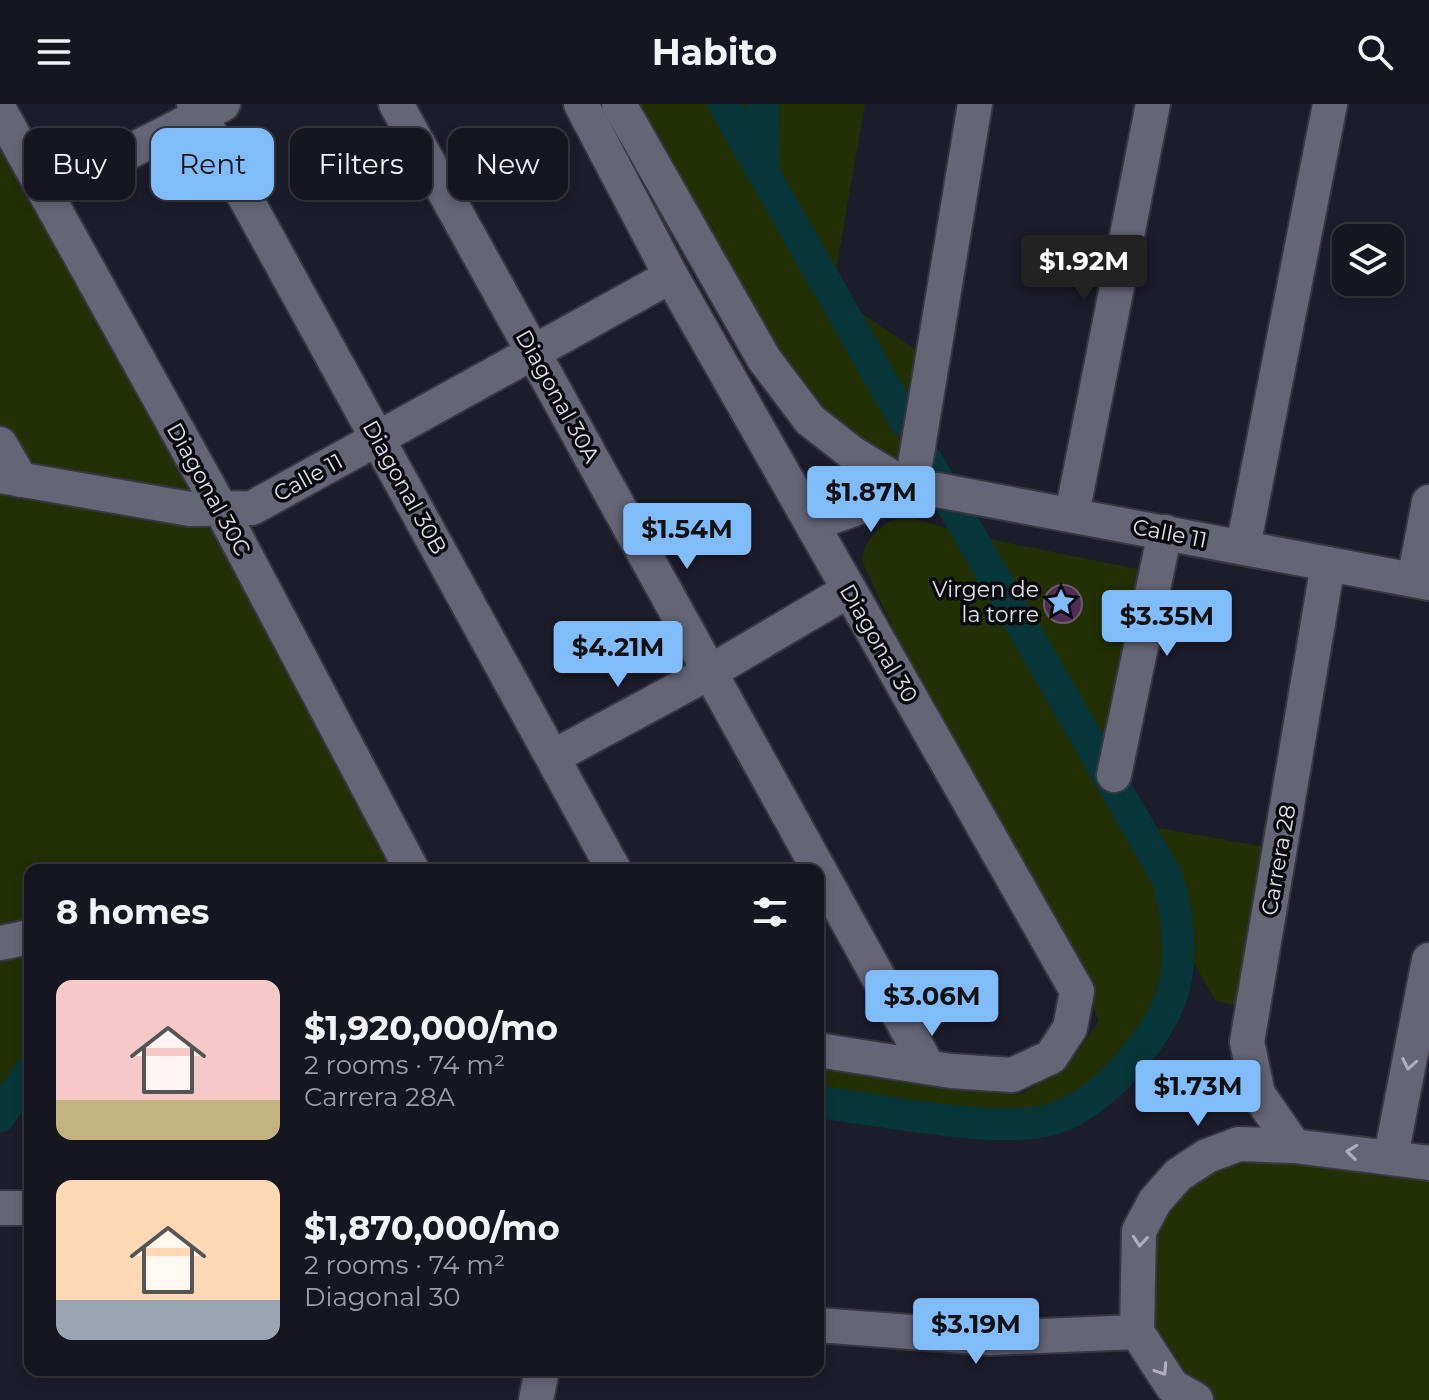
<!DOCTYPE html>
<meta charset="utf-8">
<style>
body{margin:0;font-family:Montserrat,sans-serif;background:#1e1f29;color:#f1f3f6;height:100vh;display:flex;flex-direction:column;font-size:30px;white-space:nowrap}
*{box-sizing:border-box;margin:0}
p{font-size:26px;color:#9d9fa5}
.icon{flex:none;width:44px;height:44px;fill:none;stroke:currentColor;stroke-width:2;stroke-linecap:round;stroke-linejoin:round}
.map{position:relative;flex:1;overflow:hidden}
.panel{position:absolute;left:24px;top:760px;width:800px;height:512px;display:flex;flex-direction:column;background:#151620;border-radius:16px;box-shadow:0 4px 12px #0003,0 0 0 2px #34353e}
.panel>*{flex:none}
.top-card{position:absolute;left:24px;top:24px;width:800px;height:72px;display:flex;gap:16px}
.buttons{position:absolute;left:1332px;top:120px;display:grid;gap:16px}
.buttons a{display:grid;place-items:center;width:72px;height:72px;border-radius:16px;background:#151620;box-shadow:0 4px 12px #0003,0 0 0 2px #34353e;font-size:40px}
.price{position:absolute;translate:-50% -68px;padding:0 18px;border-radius:8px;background:#81bcfa;color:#111;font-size:26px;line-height:52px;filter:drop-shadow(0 2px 4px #0008)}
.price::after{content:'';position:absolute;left:50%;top:48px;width:24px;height:18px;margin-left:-12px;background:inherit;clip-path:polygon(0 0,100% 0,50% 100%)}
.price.on{background:#222;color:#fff}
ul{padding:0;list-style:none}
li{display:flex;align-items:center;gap:24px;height:200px;padding:0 32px}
li span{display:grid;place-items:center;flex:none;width:224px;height:160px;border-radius:16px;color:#555}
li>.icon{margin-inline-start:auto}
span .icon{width:96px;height:96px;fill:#fffc;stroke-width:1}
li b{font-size:34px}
h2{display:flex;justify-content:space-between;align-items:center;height:96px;padding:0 32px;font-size:34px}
.tag{padding:0 28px;border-radius:16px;background:#151620;box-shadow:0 4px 12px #0003,0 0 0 2px #34353e;font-size:28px;line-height:72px}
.tag.on{background:#81bcfa;color:#111}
header{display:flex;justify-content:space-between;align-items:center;height:104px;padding:0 32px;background:#151620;font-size:36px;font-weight:700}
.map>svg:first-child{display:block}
</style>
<header><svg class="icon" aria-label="menu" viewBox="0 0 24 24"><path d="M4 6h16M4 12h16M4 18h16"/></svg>Habito<svg class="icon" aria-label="search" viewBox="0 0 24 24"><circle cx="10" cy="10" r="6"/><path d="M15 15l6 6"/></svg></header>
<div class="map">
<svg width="1429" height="1296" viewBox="0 0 1429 1296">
<rect width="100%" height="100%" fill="#1c1d2a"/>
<!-- green -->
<g fill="#233005">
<polygon points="629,0 865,0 832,189 926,253 911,385 810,316"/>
<polygon points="0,7 412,766 30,766 30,833 0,839"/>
<path d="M 902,411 L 963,429 L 1167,773 L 1178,814 L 1176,876 L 1144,942 L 1103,985 L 1045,1017 L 1006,1020 L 818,995 L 818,960 L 1022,990 L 1070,959 L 1099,917 L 1083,880 L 923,589 L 862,457 C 866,430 880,423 902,411 Z"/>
<polygon points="979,433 1147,467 1113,660"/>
<polygon points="1152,723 1267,743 1238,902 1216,897 1179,834 1180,815 1168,772 1144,729"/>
<polygon points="30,851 30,955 0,999 0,856"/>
<polygon points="1207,1052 1429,1067 1429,1296 1190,1296 1137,1228 1139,1127"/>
</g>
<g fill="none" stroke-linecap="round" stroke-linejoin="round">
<!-- canal -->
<g stroke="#07373a" stroke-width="32">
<polyline points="724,0 905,317"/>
<polyline points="763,0 764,63"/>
<path d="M 818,998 C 883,1006 979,1027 1041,1018 C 1096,1010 1168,928 1176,874 C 1182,839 1177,806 1167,773 L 927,357"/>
<polyline points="0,1012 30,967"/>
</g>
</g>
<!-- building -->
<circle fill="#512d55" stroke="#695d6a" stroke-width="2" cx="1063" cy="500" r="19"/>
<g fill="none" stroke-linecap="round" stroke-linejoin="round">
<defs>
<g id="street">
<polyline points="194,0 614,766"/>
<polyline points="396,0 928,963"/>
<polyline points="581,0 671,172 1077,887 1070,924 1051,953 1012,971 951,967 818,946"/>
<polyline points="619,0 764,255 810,316 852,349 911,385"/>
<polyline points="0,7 221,405 412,766"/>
<polyline points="46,90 223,0"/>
<polyline points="0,340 21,376"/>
<polyline points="0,372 190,405 252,404 671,172"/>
<polyline points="911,385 975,0"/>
<polyline points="1072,410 1153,0"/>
<polyline points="812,420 911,385 937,386 1429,479"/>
<polyline points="1243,443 1330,0"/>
<polyline points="1414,476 1429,398"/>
<polyline points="553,653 710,568 849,486"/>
<polyline points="1114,671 1165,428"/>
<polyline points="0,839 30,833"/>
<polyline points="1294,1042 1258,990 1247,938 1328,460"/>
<polyline points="1391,1052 1429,856"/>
<polyline points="0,1104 30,1104"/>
<polyline points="818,1221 990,1234 1137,1228"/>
<polyline points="536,1296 542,1266"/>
<polyline points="1196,1296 1172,1282 1137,1228 1139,1127 1155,1097 1178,1071 1207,1052 1239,1040 1294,1042 1429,1059"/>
</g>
</defs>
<!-- street casing -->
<use href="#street" stroke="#373741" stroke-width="38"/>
<!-- street -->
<use href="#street" stroke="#646575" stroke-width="34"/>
</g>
<!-- one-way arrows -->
<defs><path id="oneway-chevron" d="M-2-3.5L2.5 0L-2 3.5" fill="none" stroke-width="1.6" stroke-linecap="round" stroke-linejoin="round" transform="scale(2)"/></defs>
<g stroke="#aeafbb">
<use href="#oneway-chevron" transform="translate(1409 960) rotate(101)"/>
<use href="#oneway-chevron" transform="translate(1352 1048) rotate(-174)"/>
<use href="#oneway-chevron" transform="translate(1140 1137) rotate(95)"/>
<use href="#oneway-chevron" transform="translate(1162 1266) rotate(57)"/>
</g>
<!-- icons -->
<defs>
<symbol id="sight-bare" viewBox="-9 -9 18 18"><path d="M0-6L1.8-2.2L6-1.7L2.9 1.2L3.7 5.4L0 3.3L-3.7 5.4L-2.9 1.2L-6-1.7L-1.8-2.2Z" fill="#81bcfa" stroke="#08080d" stroke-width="2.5" paint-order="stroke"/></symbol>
</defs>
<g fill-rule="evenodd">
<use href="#sight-bare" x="1041" y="478" width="40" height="40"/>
</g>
<g text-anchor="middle" stroke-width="7" stroke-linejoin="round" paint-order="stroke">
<!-- street labels -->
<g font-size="22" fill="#dfe0e9" stroke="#08080d">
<text transform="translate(558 292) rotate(61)" y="8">Diagonal 30A</text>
<text transform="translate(308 373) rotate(-29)" y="8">Calle 11</text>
<text transform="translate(405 383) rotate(61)" y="8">Diagonal 30B</text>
<text transform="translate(209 385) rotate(61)" y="8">Diagonal 30C</text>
<text transform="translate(1170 429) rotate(11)" y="8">Calle 11</text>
<text transform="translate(879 539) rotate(60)" y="8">Diagonal 30</text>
<text transform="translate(1278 756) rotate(-80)" y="8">Carrera 28</text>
</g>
<!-- poi labels -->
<g font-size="22" fill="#dfe0e9" stroke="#08080d" text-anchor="end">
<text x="1039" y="493">Virgen de<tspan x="1039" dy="25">la torre</tspan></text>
</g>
</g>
</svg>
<div class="buttons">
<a><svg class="icon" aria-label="layers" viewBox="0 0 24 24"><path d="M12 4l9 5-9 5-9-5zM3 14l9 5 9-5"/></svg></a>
</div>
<b class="price on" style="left:1084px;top:199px">$1.92M</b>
<b class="price" style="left:871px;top:430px">$1.87M</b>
<b class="price" style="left:687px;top:467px">$1.54M</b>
<b class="price" style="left:1167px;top:554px">$3.35M</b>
<b class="price" style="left:618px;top:585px">$4.21M</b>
<b class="price" style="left:932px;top:934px">$3.06M</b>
<b class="price" style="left:1198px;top:1024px">$1.73M</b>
<b class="price" style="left:976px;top:1262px">$3.19M</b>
<div class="top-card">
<a class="tag">Buy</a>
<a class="tag on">Rent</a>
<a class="tag">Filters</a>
<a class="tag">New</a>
</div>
<section class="panel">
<h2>8 homes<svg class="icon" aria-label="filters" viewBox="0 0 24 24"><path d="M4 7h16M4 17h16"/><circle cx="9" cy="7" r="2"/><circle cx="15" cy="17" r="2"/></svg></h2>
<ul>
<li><span style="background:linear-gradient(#f6c9c9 75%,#c2b280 0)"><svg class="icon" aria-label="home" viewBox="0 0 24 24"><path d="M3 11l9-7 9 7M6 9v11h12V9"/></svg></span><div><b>$1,920,000/mo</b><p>2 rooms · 74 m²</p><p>Carrera 28A</p></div></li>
<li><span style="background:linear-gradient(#ffd9b3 75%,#9aa5b1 0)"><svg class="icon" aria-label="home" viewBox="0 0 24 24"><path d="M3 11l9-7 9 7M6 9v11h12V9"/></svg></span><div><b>$1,870,000/mo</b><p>2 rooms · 74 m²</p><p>Diagonal 30</p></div></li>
</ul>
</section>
</div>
